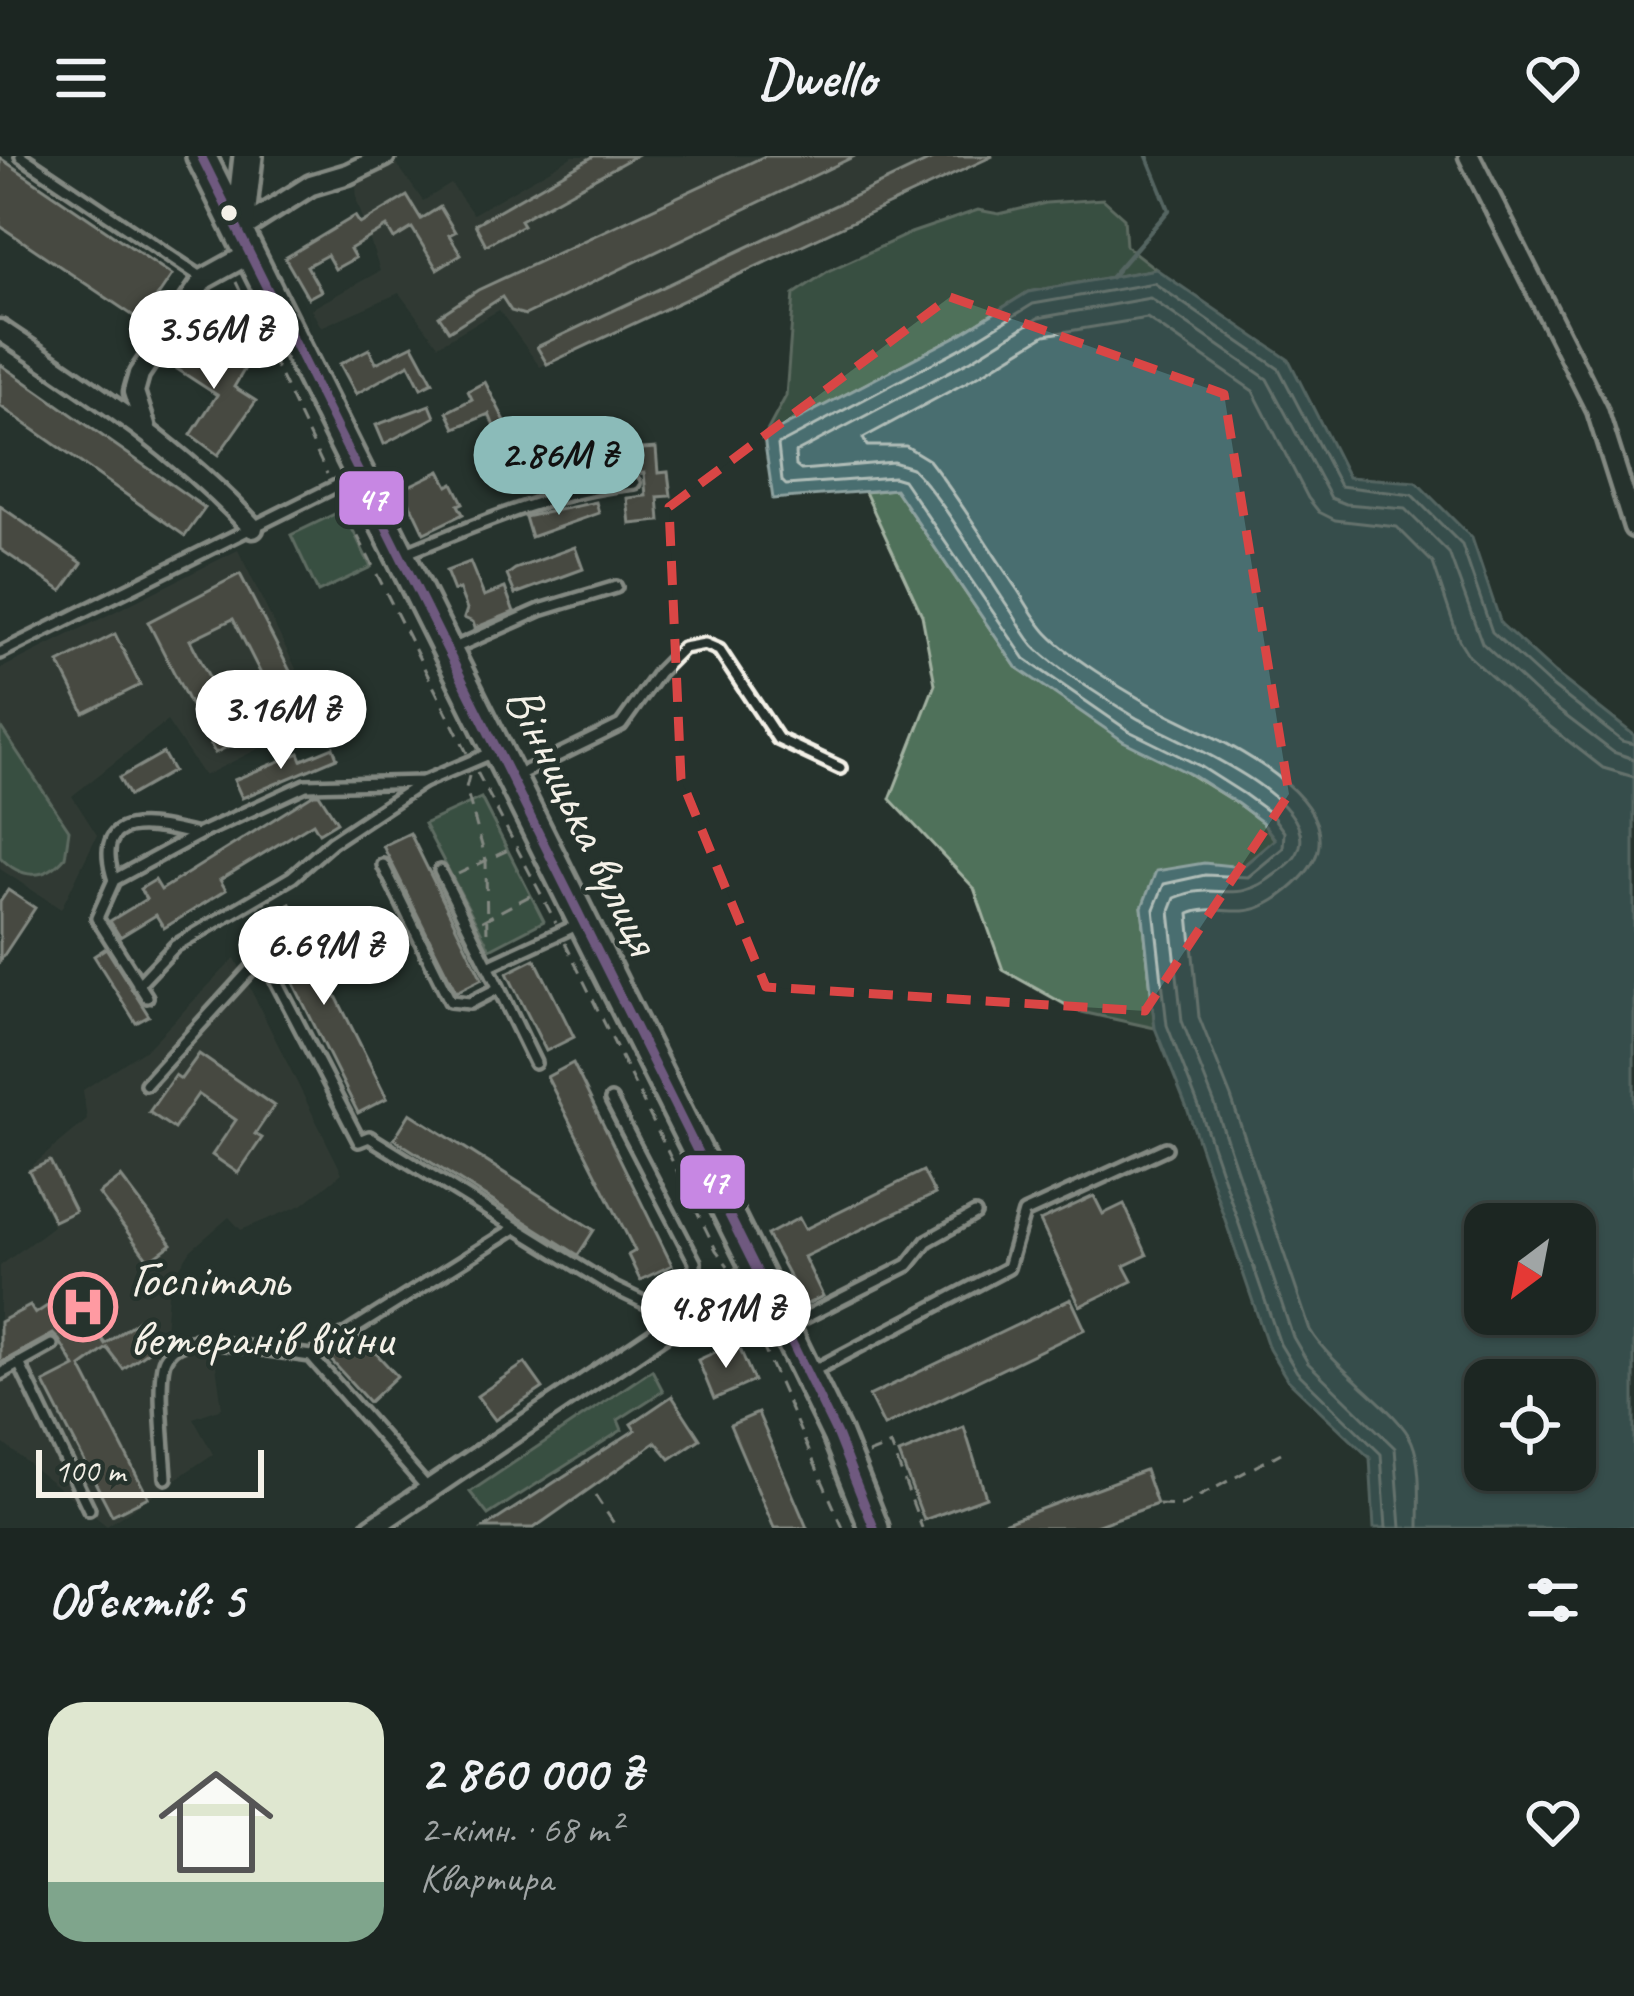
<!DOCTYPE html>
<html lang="uk">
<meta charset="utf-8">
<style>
body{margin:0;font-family:Caveat,sans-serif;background:#29322f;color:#f1f3f6;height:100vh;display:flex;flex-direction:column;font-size:45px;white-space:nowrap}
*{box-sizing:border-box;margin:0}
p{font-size:39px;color:#a0a5a5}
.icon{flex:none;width:66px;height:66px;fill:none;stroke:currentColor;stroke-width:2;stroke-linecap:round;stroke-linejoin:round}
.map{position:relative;height:1372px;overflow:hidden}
.drawer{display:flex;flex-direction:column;background:#1c2622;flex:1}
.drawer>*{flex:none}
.needle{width:78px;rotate:212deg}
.tools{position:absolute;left:1464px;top:1047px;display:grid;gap:24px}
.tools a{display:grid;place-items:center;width:132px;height:132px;border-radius:24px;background:#1c2622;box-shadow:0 3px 9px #0004,0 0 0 3px #3a4340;font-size:60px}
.scale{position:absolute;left:36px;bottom:30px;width:228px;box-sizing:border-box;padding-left:12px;border:6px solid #f4f1e8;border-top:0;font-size:33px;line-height:42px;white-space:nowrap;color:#f4f1e8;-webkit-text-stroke:9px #26332d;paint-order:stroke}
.price{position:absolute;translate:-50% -102px;padding:0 27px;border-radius:42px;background:#fff;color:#222;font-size:39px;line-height:78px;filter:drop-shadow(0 3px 6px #0008)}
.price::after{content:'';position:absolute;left:50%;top:72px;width:36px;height:27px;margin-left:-18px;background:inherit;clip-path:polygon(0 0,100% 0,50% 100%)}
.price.active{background:#8bbbb9;color:#111}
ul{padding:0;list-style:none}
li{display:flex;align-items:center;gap:36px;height:300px;padding:0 48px}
li span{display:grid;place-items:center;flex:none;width:336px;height:240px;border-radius:36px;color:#555}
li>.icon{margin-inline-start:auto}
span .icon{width:144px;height:144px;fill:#fffc;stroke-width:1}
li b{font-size:51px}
h2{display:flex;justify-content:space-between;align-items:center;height:144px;padding:0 48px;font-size:51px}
header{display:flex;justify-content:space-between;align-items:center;height:156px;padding:0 48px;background:#1c2622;font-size:54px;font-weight:800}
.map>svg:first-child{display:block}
</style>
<header><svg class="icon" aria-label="menu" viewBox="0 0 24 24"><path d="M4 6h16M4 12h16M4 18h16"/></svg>Dwello<svg class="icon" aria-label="heart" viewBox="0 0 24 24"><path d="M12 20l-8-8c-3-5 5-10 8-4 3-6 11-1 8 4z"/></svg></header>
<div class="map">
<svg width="1634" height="1372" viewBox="0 0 1634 1372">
<rect width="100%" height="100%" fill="#26332d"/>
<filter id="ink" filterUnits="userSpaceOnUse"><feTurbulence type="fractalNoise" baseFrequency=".00833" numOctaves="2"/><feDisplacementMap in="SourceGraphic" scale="24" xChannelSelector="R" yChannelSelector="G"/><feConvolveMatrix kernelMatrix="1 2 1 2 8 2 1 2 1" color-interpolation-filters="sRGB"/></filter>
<g filter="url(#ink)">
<!-- built -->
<g fill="#3c423a">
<polygon points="573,0 993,0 540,211 499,154 438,189 399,137 321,171 311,153 380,115 357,45 356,28 394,4 423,45 451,28 473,58"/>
<polygon points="238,394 320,562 204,620 167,565 72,640 97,679 61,753 0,713 0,513"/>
<polygon points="235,802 342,1017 302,1049 241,1074 229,1061 191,1094 169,1127 165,1175 199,1178 197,1192 214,1195 222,1252 193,1262 213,1298 107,1370 0,1285 0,1110 53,1070 27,1014 87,964 83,934 149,891"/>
</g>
<!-- green -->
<g fill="#50715a" stroke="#a2b1a1" stroke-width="3">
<polygon points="1103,43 1124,62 1126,90 1156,113 1028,136 957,180 764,281 786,240 794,138 828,115 911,77 978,54 999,58 1046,47"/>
<polygon points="895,333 1016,511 1238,648 1262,666 1275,684 1242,711 1142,751 1155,872 1077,855 1003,814 974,732 890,643 935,528 922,459 865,336"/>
<polygon points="343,354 371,411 318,436 291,379"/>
<path d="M 0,570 L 69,674 L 65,701 C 45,725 21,723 0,701 Z"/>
<polygon points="481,642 544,765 490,793 424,668"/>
<polygon points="652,1214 663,1235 618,1264 622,1274 488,1359 470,1336"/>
</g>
<!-- water -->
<path fill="#4a6e70" stroke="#8ea2a0" stroke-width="3" fill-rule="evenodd" d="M 1156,113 L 1289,204 L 1348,321 L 1416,326 L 1472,382 L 1501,468 L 1555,517 L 1634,579 L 1634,1372 L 1374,1372 L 1370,1302 L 1287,1223 L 1269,1193 L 1188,955 L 1155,872 L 1142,751 L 1156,715 L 1204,707 L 1242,711 L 1275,683 L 1262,666 L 1238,648 L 1194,620 L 1123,585 L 1016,511 L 895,333 L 773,343 L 764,281 L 957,180 L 1028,136 ZM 1485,1068 L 1575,1068 L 1575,1158 L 1485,1158 ZM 1485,1224 L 1575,1224 L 1575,1314 L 1485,1314 Z"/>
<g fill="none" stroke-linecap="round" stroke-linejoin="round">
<!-- shore -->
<g stroke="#b0bdb8" stroke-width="3">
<polyline points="1386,1372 1381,1298 1297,1216 1280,1188 1199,951 1167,869 1154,753 1164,728 1205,719 1248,721 1283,692 1284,676 1270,657 1244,638 1200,610 1129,575 1025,503 903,324 893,321 786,329 782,325 778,289 963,191 1033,148 1154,127 1279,213 1340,330 1412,339 1462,389 1492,476 1547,526 1622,585 1634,588"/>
<path d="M 1401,1372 L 1395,1292 L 1308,1207 L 1293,1181 L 1214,946 L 1182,865 L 1170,755 L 1175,742 C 1218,723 1232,753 1277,717 C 1286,710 1297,703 1300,690 C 1313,637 1170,582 1135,561 C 1105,543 1062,516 1037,493 C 1026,483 1019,467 1011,455 C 981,412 947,348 912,312 L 893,306 L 801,314 L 796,310 L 795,297 L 971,204 L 1038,162 L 1150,142 L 1267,223 L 1331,342 L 1346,348 L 1405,353 L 1449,397 L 1482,487 L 1537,538 L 1613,596 L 1634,603"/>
<path d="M 1419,1372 C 1419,1346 1422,1310 1412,1286 C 1399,1254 1333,1213 1310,1174 L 1231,941 L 1199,861 L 1189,758 C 1207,750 1223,756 1243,755 C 1270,754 1311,721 1318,694 C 1334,626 1192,573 1147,547 C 1121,532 1068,499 1049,479 C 1036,466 1027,448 1017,433 C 988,390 961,345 929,304 L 906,290 L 867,290 L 863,282 L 980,219 L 1045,179 L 1147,162 L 1253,235 L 1308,342 L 1319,356 L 1335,364 L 1397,371 L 1433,407 L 1459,484 L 1469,500 L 1526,552 L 1603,612 L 1634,621"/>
</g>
<!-- stream -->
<polyline stroke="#8ea2a0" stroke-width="4.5" points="1111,121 1169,54 1147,0"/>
</g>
<!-- building -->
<g fill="#70655a" stroke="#f4f1e8" stroke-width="3" fill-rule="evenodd">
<polygon points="594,0 635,0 520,64 523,69 486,89 475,68"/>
<polygon points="765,0 855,0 525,159 511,155 502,141 449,175 439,160 478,134"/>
<polygon points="939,0 993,0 547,208 537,191"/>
<polygon points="0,2 172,119 141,165 0,70"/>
<polygon points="407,40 421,63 440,51 455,76 449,79 461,98 437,113 412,72 394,83 387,71 350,93 355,102 335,113 327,99 307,110 321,135 308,142 285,102 355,60 360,68"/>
<polygon points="187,179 244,214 234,231 256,245 218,299 191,279 217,239 168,207"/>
<polygon points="413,189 433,226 421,232 409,208 356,238 340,208 369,193 376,207"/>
<polygon points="0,208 205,352 185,380 0,250"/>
<polygon points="485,226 508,271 520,267 529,291 506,300 489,258 455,272 447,256 472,243 468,235"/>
<polygon points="430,249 435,261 384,288 376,269"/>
<polygon points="656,292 658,317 668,316 671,340 658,341 660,365 630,368 627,342 646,340 644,317 630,318 628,294"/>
<polygon points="440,315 448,330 453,327 463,347 458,349 463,358 424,377 403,333"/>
<polygon points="596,346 599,357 531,381 525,361"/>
<polygon points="0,350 82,407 62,435 0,393"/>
<polygon points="575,391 583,413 515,438 507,419 515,413"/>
<polygon points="470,406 484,440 505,432 514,456 475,472 473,466 464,462 467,453 459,433 454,435 446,415"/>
<path d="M 240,418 L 308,550 L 215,597 L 148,466 ZM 233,463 L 263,522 L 221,544 L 190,484 Z"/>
<polygon points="115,478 140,529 84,557 59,507"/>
<polygon points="333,591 337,602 242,642 234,624 299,597 302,604"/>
<polygon points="163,597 173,615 129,640 119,622"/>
<polygon points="314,638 319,638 337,666 319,677 313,667 220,724 226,734 164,772 156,759 120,781 110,765 146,743 140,733 155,724 161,734"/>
<polygon points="410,677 482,823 456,836 383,690"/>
<polygon points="8,734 35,752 0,805 0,746"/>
<polygon points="290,748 387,942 358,957 261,762"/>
<polygon points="106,792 149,860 136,867 94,800"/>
<polygon points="535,803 574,881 546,895 507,817"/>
<polygon points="199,898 274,950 255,978 262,982 238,1017 212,999 236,964 198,938 174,973 149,956 175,919 181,923"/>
<polygon points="573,907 672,1109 640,1124 628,1099 635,1095 547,921"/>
<polygon points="410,957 594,1074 578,1099 394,983"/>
<polygon points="50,1005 75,1055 54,1065 29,1015"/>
<polygon points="923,1015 935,1038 804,1101 823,1140 805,1149 767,1079 799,1062 805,1073"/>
<polygon points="121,1021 172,1088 149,1105 99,1038"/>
<polygon points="1094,1040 1103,1058 1124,1048 1147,1099 1124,1110 1132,1125 1080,1150 1040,1065"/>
<polygon points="70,1135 105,1188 143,1161 161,1186 123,1213 107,1192 81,1211 148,1341 112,1359 44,1227 75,1211 59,1184 53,1178 0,1207 0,1166 30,1150 35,1158"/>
<polygon points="1071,1143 1085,1173 884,1270 869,1240"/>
<polygon points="360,1180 397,1220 369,1246 330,1203"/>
<polygon points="737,1186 754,1225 714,1243 698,1204"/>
<polygon points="525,1207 543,1232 495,1264 477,1240"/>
<polygon points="672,1240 700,1283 670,1303 656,1286 534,1372 484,1372 635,1274 631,1268"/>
<polygon points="758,1257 807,1372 774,1372 730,1269"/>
<polygon points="964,1271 986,1341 924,1364 899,1298"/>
<polygon points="1145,1314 1157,1348 1090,1372 990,1372"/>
</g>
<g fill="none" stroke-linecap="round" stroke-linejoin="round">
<defs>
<g id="lane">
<polyline points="21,0 204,123"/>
<path d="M 404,398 C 480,367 553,335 634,327"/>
<polyline points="452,493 540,454 616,431"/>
<polyline points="0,497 354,321"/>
<polyline points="514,621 621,569 659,516 683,492 705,488 719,494 778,583 840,612"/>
<polyline points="383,709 450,845 470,847 497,833"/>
<polyline points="440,715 488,810"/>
<path d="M 114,724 C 91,653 152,668 197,679"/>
<polyline points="138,829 175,790 292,721 332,686 423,626"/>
<polyline points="147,841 97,762 114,724 197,679 306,629 423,626 496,595"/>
<polyline points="535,907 488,810 577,769"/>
<polyline points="146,928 263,800 359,985 369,981 612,1131 656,1152 671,1171"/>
<polyline points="611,944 695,1106 695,1116 656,1152"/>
<polyline points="790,1169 908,1109 927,1085 975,1058"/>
<polyline points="311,1200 515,1072"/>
<polyline points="19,1207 89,1353"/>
<polyline points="809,1217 1008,1112 1024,1057 1166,992"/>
<polyline points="0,1218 52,1189"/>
<path d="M 166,1322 C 165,1298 156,1222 165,1203 C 171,1190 183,1186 197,1184 L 311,1200 L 429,1334"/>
</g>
<g id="street">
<polyline points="1469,0 1597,254 1634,371"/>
<polyline points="240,74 311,29 348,18 385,0"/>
<path d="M 0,174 C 90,234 179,292 253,372"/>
<polyline points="145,270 134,236 139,218 204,123 251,97"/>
<polyline points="372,1372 756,1113"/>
</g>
<g id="primary">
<polyline points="201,0 756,1113 837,1279 874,1372"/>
<polyline points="240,70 248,0"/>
</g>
</defs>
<!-- lane casing -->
<use href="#lane" stroke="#f4f1e8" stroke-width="18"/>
<!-- street casing -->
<use href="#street" stroke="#f4f1e8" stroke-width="27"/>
<!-- primary casing -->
<use href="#primary" stroke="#f4f1e8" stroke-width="36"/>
<!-- path -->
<g stroke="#f4f1e8" stroke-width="3" stroke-dasharray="12 9" stroke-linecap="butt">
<polyline points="236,126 327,318"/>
<polyline points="339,343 467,597"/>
<polyline points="477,616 556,767"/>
<polyline points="469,620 466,632 486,704 487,782"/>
<polyline points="458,718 514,691"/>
<polyline points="482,765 537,736"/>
<polyline points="565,787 716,1094 728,1110"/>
<polyline points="745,1150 843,1372"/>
<polyline points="868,1298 891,1289 922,1372"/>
<polyline points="595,1339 617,1372"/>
<polyline points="1159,1349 1181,1350 1281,1297"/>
</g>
<!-- lane -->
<use href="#lane" stroke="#26332d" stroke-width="9"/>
<!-- street -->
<use href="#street" stroke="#26332d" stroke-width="18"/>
<!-- primary -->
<use href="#primary" stroke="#26332d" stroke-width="27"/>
<defs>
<polyline id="bus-1" points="201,0 756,1113 837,1279 874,1372"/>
</defs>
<!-- bus-1 casing -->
<use href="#bus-1" stroke="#26332d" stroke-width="18"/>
<!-- bus-1 -->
<use href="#bus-1" stroke="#c787e3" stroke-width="9"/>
</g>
</g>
<!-- marked area -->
<path d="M0 0H1634V1372H0ZM 950,141 L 1224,238 L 1289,638 L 1145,855 L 766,831 L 681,623 L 669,351 Z" fill="#26332d" fill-opacity=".55" fill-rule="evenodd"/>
<path fill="none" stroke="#da4645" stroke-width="9" stroke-dasharray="24 15" stroke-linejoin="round" d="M 950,141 L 1224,238 L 1289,638 L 1145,855 L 766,831 L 681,623 L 669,351 Z"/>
<!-- icons -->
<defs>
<symbol id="hospital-ring" viewBox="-11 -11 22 22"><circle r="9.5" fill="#26332d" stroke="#ff9aa2" stroke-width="1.5"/><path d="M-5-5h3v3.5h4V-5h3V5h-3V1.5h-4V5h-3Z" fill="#ff9aa2"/></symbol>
</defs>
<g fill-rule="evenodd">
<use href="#hospital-ring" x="45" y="1113" width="76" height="76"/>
</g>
<!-- markers -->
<circle fill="#f4f1e8" stroke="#26332d" stroke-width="4.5" cx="229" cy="57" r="10"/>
<g text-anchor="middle" stroke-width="9" stroke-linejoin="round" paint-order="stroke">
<!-- street labels -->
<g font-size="51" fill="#f4f1e8" stroke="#26332d">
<text transform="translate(584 663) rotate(64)" y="18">Вінницька вулиця</text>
</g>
<!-- poi labels -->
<g font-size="51" fill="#f4f1e8" stroke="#26332d" text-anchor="start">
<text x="130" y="1140">Госпіталь<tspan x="130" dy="59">ветеранів війни</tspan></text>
</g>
</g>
<g stroke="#26332d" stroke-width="4.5">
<rect x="337" y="313" width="69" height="58" rx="12" fill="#c787e3"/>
<rect x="678" y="997" width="69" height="58" rx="12" fill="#c787e3"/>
</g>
<g font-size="33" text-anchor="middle" font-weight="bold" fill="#fff">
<text x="372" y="354">47</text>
<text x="713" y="1037">47</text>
</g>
</svg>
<div class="tools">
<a><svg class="needle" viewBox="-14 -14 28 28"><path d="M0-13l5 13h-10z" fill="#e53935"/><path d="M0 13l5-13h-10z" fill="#a0a5a5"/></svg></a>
<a><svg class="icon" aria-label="locate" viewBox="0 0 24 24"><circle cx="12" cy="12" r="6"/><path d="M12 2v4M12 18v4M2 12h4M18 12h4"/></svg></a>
</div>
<div class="scale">100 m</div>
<b class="price" style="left:214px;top:236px">3.56M ₴</b>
<b class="price active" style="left:559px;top:362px">2.86M ₴</b>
<b class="price" style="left:281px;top:616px">3.16M ₴</b>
<b class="price" style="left:324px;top:852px">6.69M ₴</b>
<b class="price" style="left:726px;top:1215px">4.81M ₴</b>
</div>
<section class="drawer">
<h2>Об’єктів: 5<svg class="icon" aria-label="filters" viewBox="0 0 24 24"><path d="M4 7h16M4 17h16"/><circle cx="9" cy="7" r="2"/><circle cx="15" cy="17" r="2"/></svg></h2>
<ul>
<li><span style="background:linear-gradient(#dfe7d0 75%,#7fa58c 0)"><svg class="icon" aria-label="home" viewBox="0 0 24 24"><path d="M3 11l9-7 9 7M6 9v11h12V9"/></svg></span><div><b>2 860 000 ₴</b><p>2-кімн. · 68 m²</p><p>Квартира</p></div><svg class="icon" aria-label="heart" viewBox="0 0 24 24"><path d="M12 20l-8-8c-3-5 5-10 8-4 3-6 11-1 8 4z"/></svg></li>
</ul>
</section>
